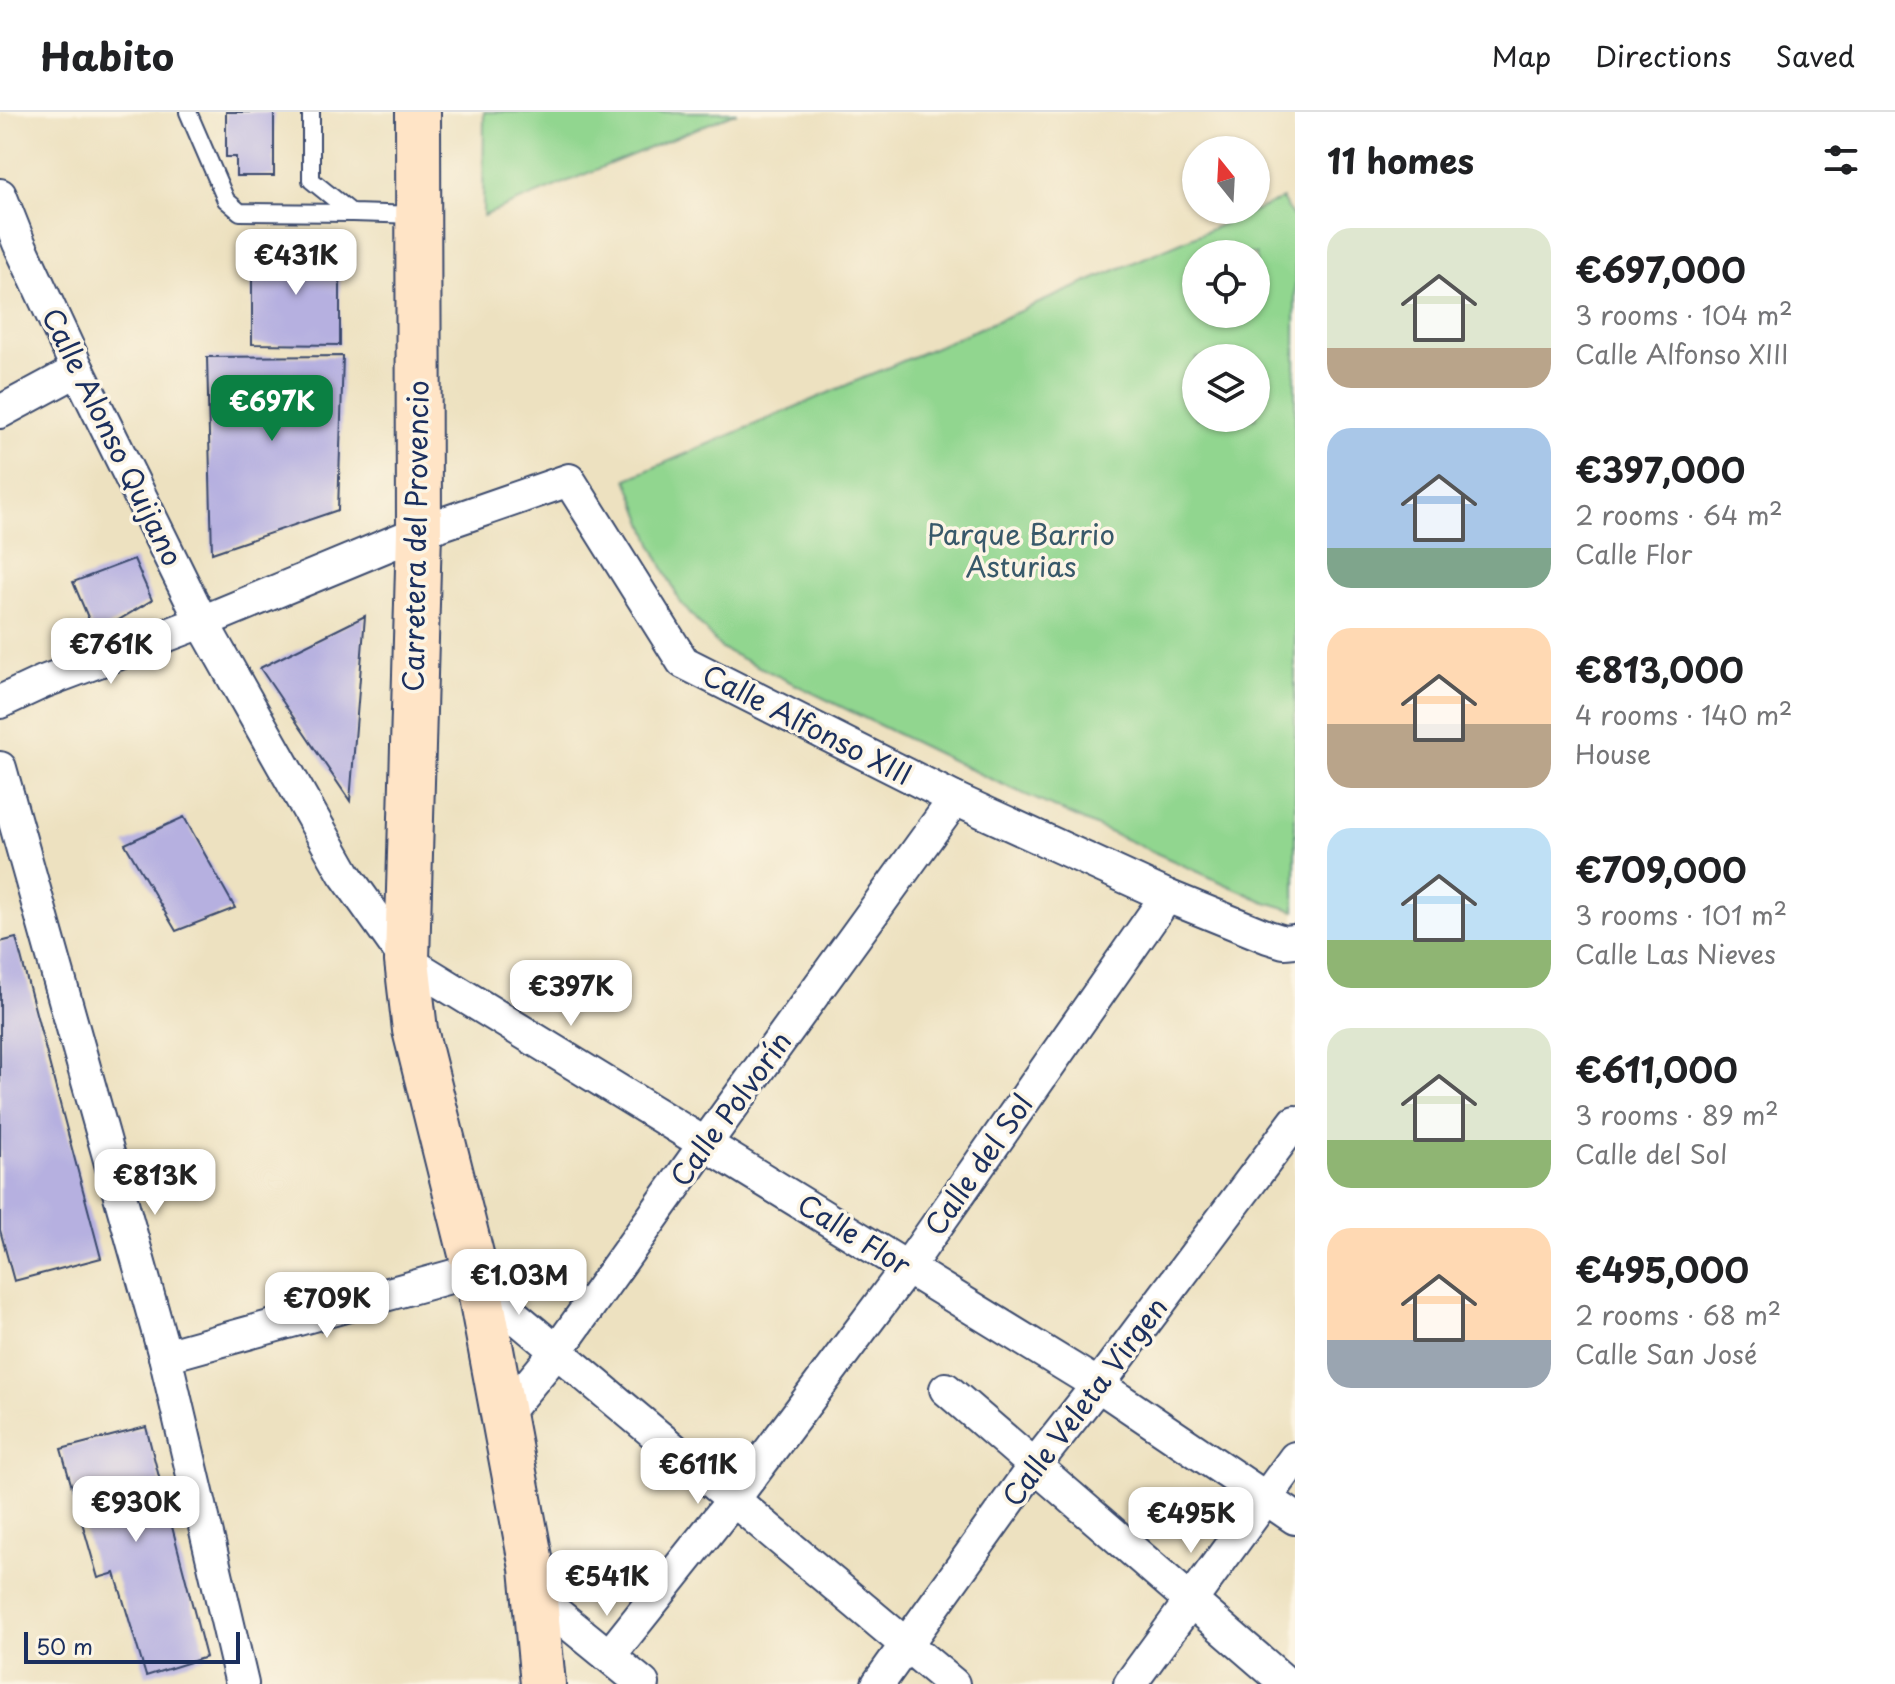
<!DOCTYPE html>
<meta charset="utf-8">
<style>
body{margin:0;font-family:"Playpen Sans",sans-serif;background:#f2f2f2;color:#202124;height:100vh;display:flex;flex-direction:column;font-size:30px;white-space:nowrap}
*{box-sizing:border-box;margin:0}
p{font-size:26px;color:#757577}
.icon{flex:none;width:44px;height:44px;fill:none;stroke:currentColor;stroke-width:2;stroke-linecap:round;stroke-linejoin:round}
.map{position:relative;flex:1;overflow:hidden}
.panel{display:flex;flex-direction:column;background:#fff;width:600px}
.panel>*{flex:none}
.needle{width:52px;rotate:342deg}
.tools{position:absolute;left:1182px;top:24px;display:grid;gap:16px}
.tools a{display:grid;place-items:center;width:88px;height:88px;border-radius:50%;background:#fff;box-shadow:0 2px 6px #0004;font-size:40px}
.scale{position:absolute;left:24px;bottom:20px;width:216px;box-sizing:border-box;padding-left:8px;border:4px solid #1b2f5e;border-top:0;font-size:22px;line-height:28px;white-space:nowrap;color:#1b2f5e;-webkit-text-stroke:6px #fcf5e5;paint-order:stroke}
.price{position:absolute;translate:-50% -68px;padding:0 18px;border-radius:16px;background:#fff;color:#222;font-size:26px;line-height:52px;filter:drop-shadow(0 2px 4px #0008)}
.price::after{content:'';position:absolute;left:50%;top:48px;width:24px;height:18px;margin-left:-12px;background:inherit;clip-path:polygon(0 0,100% 0,50% 100%)}
.price.active{background:#0b8043;color:#fff}
ul{padding:0;list-style:none}
li{display:flex;align-items:center;gap:24px;height:200px;padding:0 32px}
li span{display:grid;place-items:center;flex:none;width:224px;height:160px;border-radius:24px;color:#555}
li>.icon{margin-inline-start:auto}
span .icon{width:96px;height:96px;fill:#fffc;stroke-width:1}
li b{font-size:34px}
h2{display:flex;justify-content:space-between;align-items:center;height:96px;padding:0 32px;font-size:34px}
header{display:flex;align-items:center;gap:48px;box-sizing:border-box;height:112px;padding:0 40px;background:#fff;border-bottom:2px solid #e0e0e0}
header strong{font-size:38px}
nav{display:flex;gap:44px;margin-inline-start:auto;font-size:28px}
main{display:flex;flex:1;min-height:0}
.map>svg:first-child{display:block}
</style>
<header>
<strong>Habito</strong>
<nav><a>Map</a><a>Directions</a><a>Saved</a></nav>
</header>
<main>
<div class="map">
<svg width="1295" height="1572" viewBox="0 0 1295 1572">
<rect width="100%" height="100%" fill="#fcf5e5"/>
<filter id="ink" filterUnits="userSpaceOnUse"><feTurbulence type="fractalNoise" baseFrequency=".0125" numOctaves="2"/><feDisplacementMap in="SourceGraphic" scale="16" xChannelSelector="R" yChannelSelector="G"/><feConvolveMatrix kernelMatrix="1 2 1 2 8 2 1 2 1" color-interpolation-filters="sRGB"/></filter>
<filter id="wash" filterUnits="userSpaceOnUse"><feTurbulence type="fractalNoise" baseFrequency=".006" numOctaves="4" result="noise"/><feDisplacementMap in="SourceGraphic" scale="32" xChannelSelector="R" yChannelSelector="G"/><feGaussianBlur stdDeviation="1.8" result="paint"/><feColorMatrix in="noise" values="0 0 0 0 0 0 0 0 0 0 0 0 0 0 0 0 0 1.4 0 .05"/><feComposite in="paint" operator="in"/></filter>
<g filter="url(#wash)">
<rect width="100%" height="100%" fill="#ede1c0"/>
<!-- green -->
<g fill="#91d68f" stroke="#568276" stroke-width="2" fill-rule="evenodd">
<polygon points="484,0 737,0 483,104"/>
<path d="M 1282,87 L 1295,108 L 1295,799 L 1263,789 L 984,664 L 722,537 L 680,490 L 654,437 L 627,367 ZM 1196,142 L 1256,142 L 1256,202 L 1196,202 ZM 1196,246 L 1256,246 L 1256,306 L 1196,306 Z"/>
</g>
<g id="blocks">
<!-- building -->
<g fill="#b6b0e0">
<polygon points="226,0 274,0 274,64 236,64 236,45 226,45"/>
<polygon points="252,138 340,138 340,233 252,232"/>
<polygon points="343,244 338,398 212,441 207,245"/>
<polygon points="134,447 152,488 95,522 73,470"/>
<polygon points="365,504 350,689 260,556"/>
<polygon points="184,705 235,796 176,819 125,732"/>
<polygon points="16,826 101,1146 14,1169 0,1118 0,830"/>
<polygon points="146,1315 206,1545 146,1564 115,1461 98,1466 61,1337"/>
</g>
</g>
</g>
<g filter="url(#ink)">
<use href="#blocks" fill-opacity="0" stroke="#3a4a6d" stroke-width="2"/>
<g fill="none" stroke-linecap="round" stroke-linejoin="round">
<defs>
<g id="lane">
<polyline points="188,0 226,88 240,100 352,101"/>
<polyline points="311,0 311,68 352,101 418,103"/>
</g>
<g id="street">
<polyline points="0,83 19,131 78,258 202,510 344,761 407,849 1098,1273 1295,1406"/>
<polyline points="0,300 78,258"/>
<polyline points="0,590 43,570 202,510 419,420 569,368 683,550 955,687 1167,784 1268,825 1284,830 1295,829"/>
<polyline points="0,656 165,1244 242,1572"/>
<polyline points="479,1174 953,1572"/>
<polyline points="165,1244 475,1158"/>
<polyline points="946,1277 1287,1572"/>
<polyline points="503,1304 557,1239 705,1032 955,687"/>
<polyline points="535,1484 643,1572"/>
<polyline points="609,1544 734,1387 907,1156 1167,784"/>
<polyline points="878,1572 1034,1354 1098,1273 1295,1010"/>
<polyline points="1130,1572 1295,1346"/>
</g>
<polyline id="secondary" points="418,0 419,420 407,849 415,918 479,1174 532,1456 543,1572"/>
</defs>
<!-- lane casing -->
<use href="#lane" stroke="#3a4a6d" stroke-width="20"/>
<!-- street casing -->
<use href="#street" stroke="#3a4a6d" stroke-width="36"/>
<!-- secondary casing -->
<use href="#secondary" stroke="#3a4a6d" stroke-width="48"/>
<!-- lane -->
<use href="#lane" stroke="#fff" stroke-width="16"/>
<!-- street -->
<use href="#street" stroke="#fff" stroke-width="32"/>
<!-- secondary -->
<use href="#secondary" stroke="#ffe4c6" stroke-width="44"/>
</g>
</g>
<g text-anchor="middle" stroke-width="7" stroke-linejoin="round" paint-order="stroke">
<!-- street labels -->
<g font-size="28" fill="#1b2f5e" stroke="#fcf5e5">
<text transform="translate(112 325) rotate(64)" y="10">Calle Alonso Quijano</text>
<text transform="translate(416 424) rotate(-89)" y="10">Carretera del Provencio</text>
<text transform="translate(807 613) rotate(27)" y="10">Calle Alfonso XIII</text>
<text transform="translate(731 997) rotate(-54)" y="10">Calle Polvorín</text>
<text transform="translate(979 1053) rotate(-55)" y="10">Calle del Sol</text>
<text transform="translate(854 1123) rotate(32)" y="10">Calle Flor</text>
<text transform="translate(1085 1290) rotate(-53)" y="10">Calle Veleta Virgen</text>
</g>
<!-- park labels -->
<g font-size="28" fill="#38596a" stroke="#fcf5e5">
<text x="1021" y="433">Parque Barrio<tspan x="1021" dy="32">Asturias</tspan></text>
</g>
</g>
</svg>
<div class="tools">
<a><svg class="needle" viewBox="-14 -14 28 28"><path d="M0-13l5 13h-10z" fill="#e53935"/><path d="M0 13l5-13h-10z" fill="#757577"/></svg></a>
<a><svg class="icon" aria-label="locate" viewBox="0 0 24 24"><circle cx="12" cy="12" r="6"/><path d="M12 2v4M12 18v4M2 12h4M18 12h4"/></svg></a>
<a><svg class="icon" aria-label="layers" viewBox="0 0 24 24"><path d="M12 4l9 5-9 5-9-5zM3 14l9 5 9-5"/></svg></a>
</div>
<div class="scale">50 m</div>
<b class="price" style="left:296px;top:185px">€431K</b>
<b class="price active" style="left:272px;top:331px">€697K</b>
<b class="price" style="left:111px;top:574px">€761K</b>
<b class="price" style="left:571px;top:916px">€397K</b>
<b class="price" style="left:155px;top:1105px">€813K</b>
<b class="price" style="left:519px;top:1205px">€1.03M</b>
<b class="price" style="left:327px;top:1228px">€709K</b>
<b class="price" style="left:698px;top:1394px">€611K</b>
<b class="price" style="left:136px;top:1432px">€930K</b>
<b class="price" style="left:1191px;top:1443px">€495K</b>
<b class="price" style="left:607px;top:1506px">€541K</b>
</div>
<section class="panel">
<h2>11 homes<svg class="icon" aria-label="filters" viewBox="0 0 24 24"><path d="M4 7h16M4 17h16"/><circle cx="9" cy="7" r="2"/><circle cx="15" cy="17" r="2"/></svg></h2>
<ul>
<li><span style="background:linear-gradient(#dfe7d0 75%,#b9a48a 0)"><svg class="icon" aria-label="home" viewBox="0 0 24 24"><path d="M3 11l9-7 9 7M6 9v11h12V9"/></svg></span><div><b>€697,000</b><p>3 rooms · 104 m²</p><p>Calle Alfonso XIII</p></div></li>
<li><span style="background:linear-gradient(#a9c7e8 75%,#7fa58c 0)"><svg class="icon" aria-label="home" viewBox="0 0 24 24"><path d="M3 11l9-7 9 7M6 9v11h12V9"/></svg></span><div><b>€397,000</b><p>2 rooms · 64 m²</p><p>Calle Flor</p></div></li>
<li><span style="background:linear-gradient(#ffd9b3 60%,#b9a48a 0)"><svg class="icon" aria-label="home" viewBox="0 0 24 24"><path d="M3 11l9-7 9 7M6 9v11h12V9"/></svg></span><div><b>€813,000</b><p>4 rooms · 140 m²</p><p>House</p></div></li>
<li><span style="background:linear-gradient(#bfe0f5 70%,#8fb573 0)"><svg class="icon" aria-label="home" viewBox="0 0 24 24"><path d="M3 11l9-7 9 7M6 9v11h12V9"/></svg></span><div><b>€709,000</b><p>3 rooms · 101 m²</p><p>Calle Las Nieves</p></div></li>
<li><span style="background:linear-gradient(#dfe7d0 70%,#8fb573 0)"><svg class="icon" aria-label="home" viewBox="0 0 24 24"><path d="M3 11l9-7 9 7M6 9v11h12V9"/></svg></span><div><b>€611,000</b><p>3 rooms · 89 m²</p><p>Calle del Sol</p></div></li>
<li><span style="background:linear-gradient(#ffd9b3 70%,#9aa5b1 0)"><svg class="icon" aria-label="home" viewBox="0 0 24 24"><path d="M3 11l9-7 9 7M6 9v11h12V9"/></svg></span><div><b>€495,000</b><p>2 rooms · 68 m²</p><p>Calle San José</p></div></li>
</ul>
</section>
</main>
